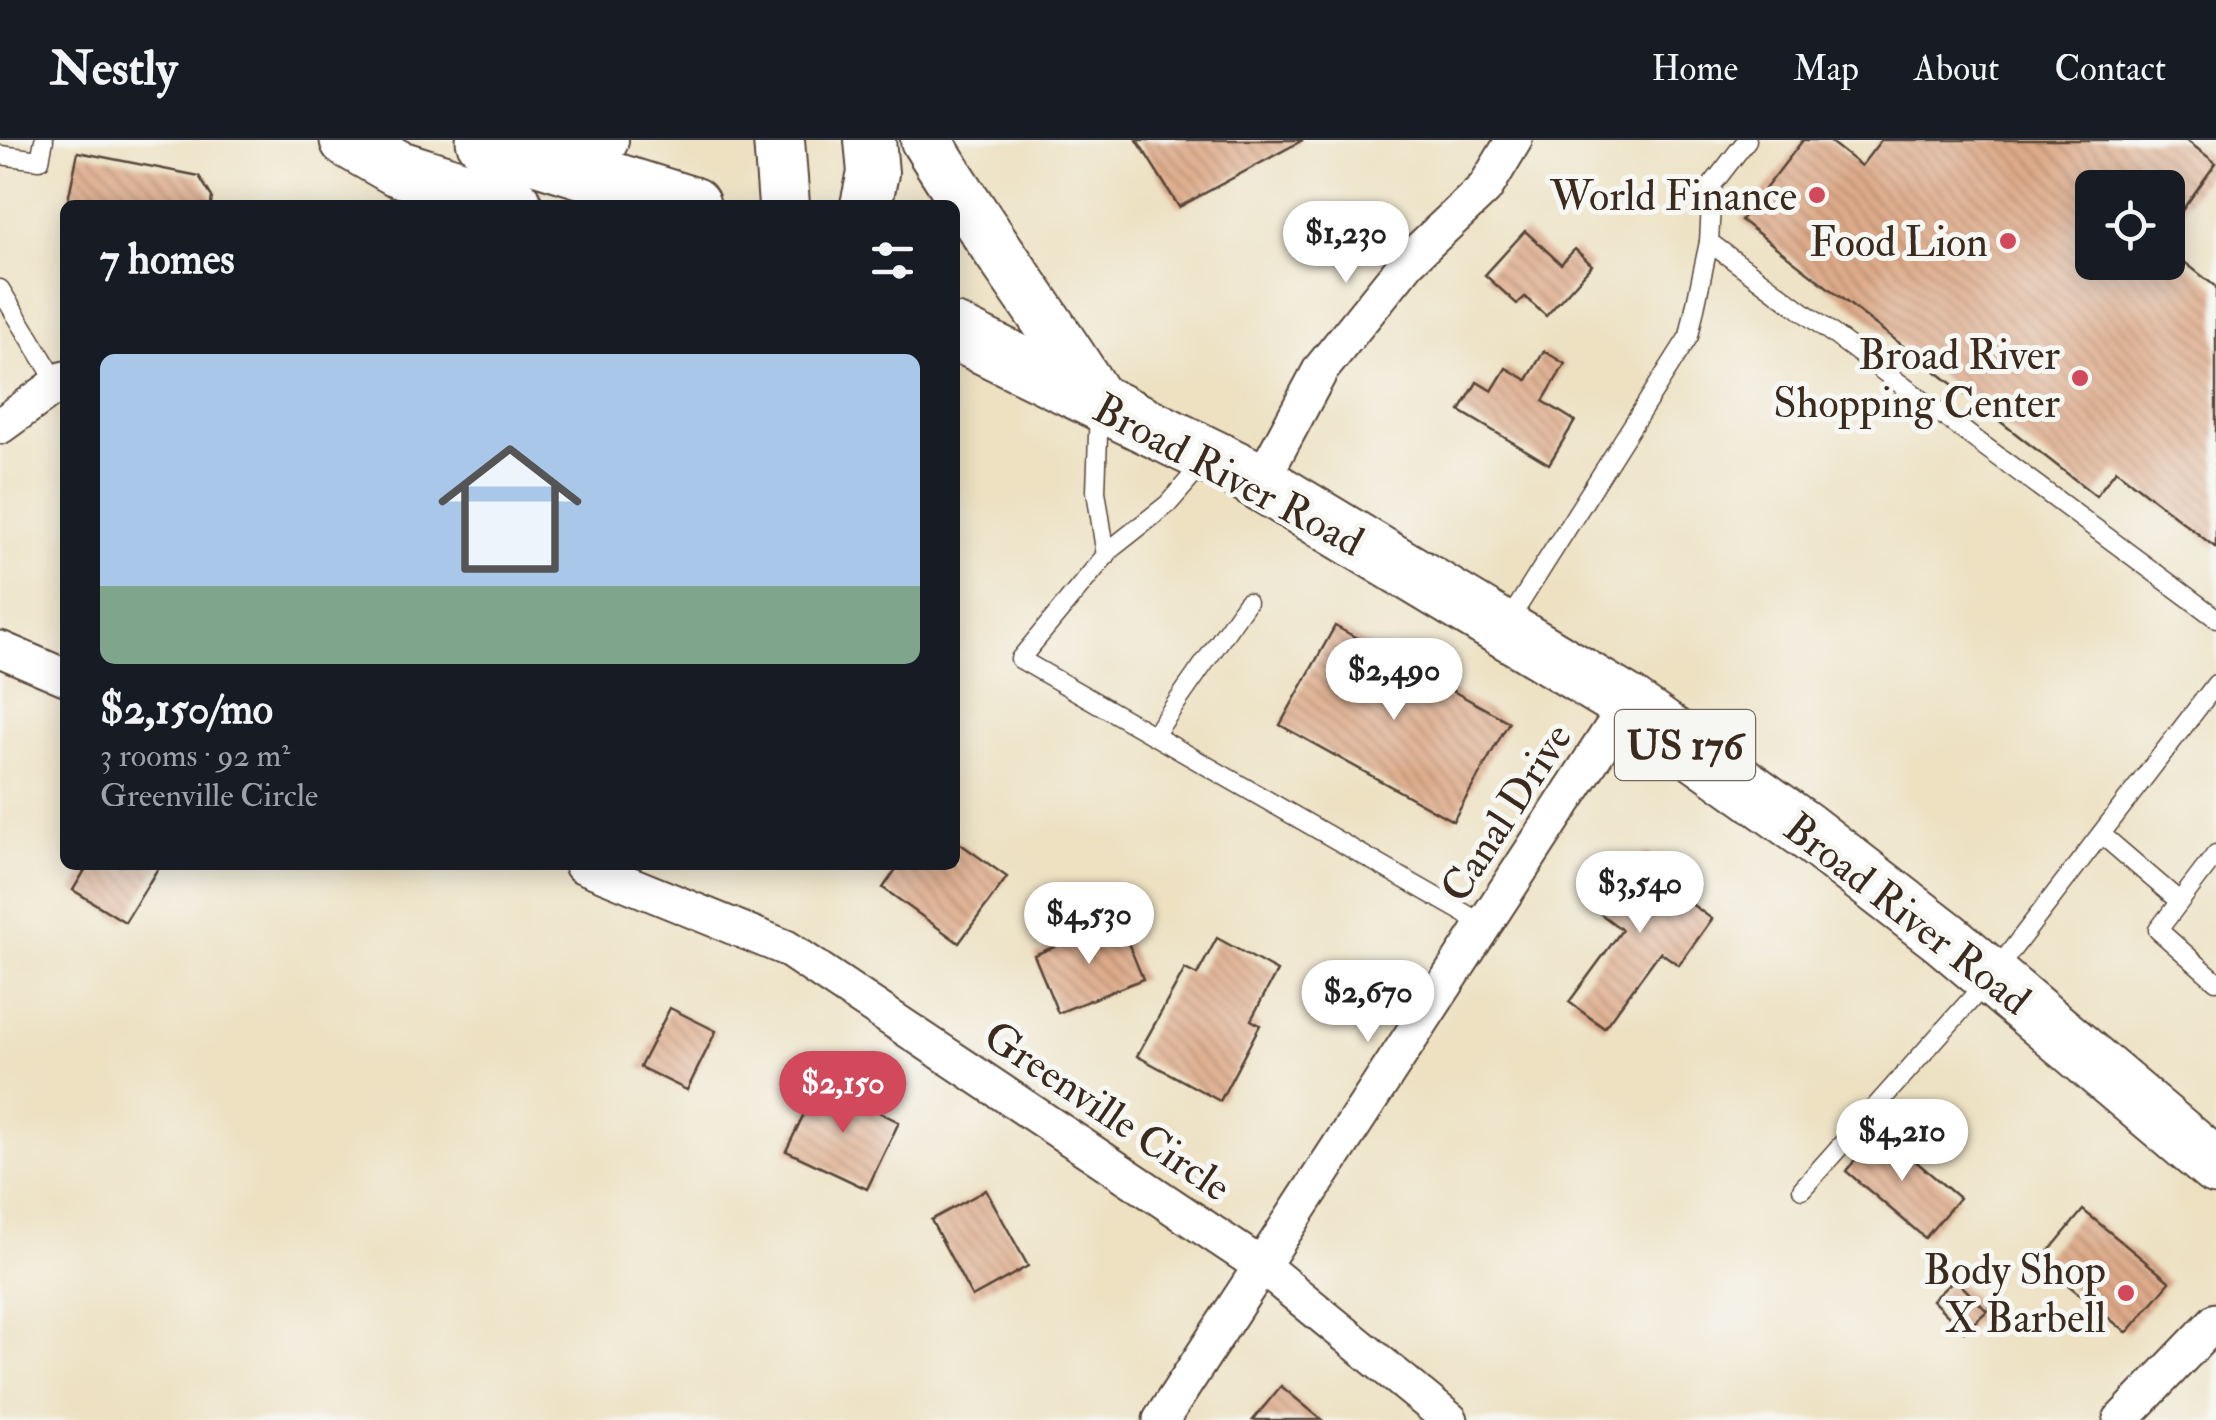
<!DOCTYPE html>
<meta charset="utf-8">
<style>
body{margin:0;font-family:"IM FELL Double Pica",serif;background:#242831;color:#f1f3f6;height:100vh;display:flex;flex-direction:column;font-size:38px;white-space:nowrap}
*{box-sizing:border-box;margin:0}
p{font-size:32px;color:#9ea1a6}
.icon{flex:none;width:55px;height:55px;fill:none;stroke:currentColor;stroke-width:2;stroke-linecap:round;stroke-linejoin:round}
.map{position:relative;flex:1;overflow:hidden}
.panel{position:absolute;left:60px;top:60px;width:900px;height:670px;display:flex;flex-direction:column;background:#171b24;border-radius:15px;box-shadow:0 5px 25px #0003}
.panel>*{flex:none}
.tools{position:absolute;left:2075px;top:30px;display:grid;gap:20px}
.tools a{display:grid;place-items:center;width:110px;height:110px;border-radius:15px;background:#171b24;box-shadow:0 5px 25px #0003;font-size:50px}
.price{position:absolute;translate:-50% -85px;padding:0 22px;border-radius:35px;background:#fff;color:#222;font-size:32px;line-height:65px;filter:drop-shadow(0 2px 5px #0008)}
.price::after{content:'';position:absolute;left:50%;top:60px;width:30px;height:22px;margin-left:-15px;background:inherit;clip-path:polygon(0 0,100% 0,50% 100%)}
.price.current{background:#d1495b;color:#fff}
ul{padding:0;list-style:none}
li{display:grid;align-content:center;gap:20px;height:530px;padding:0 40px}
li+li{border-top:2px solid #363941}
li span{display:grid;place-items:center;height:310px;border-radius:15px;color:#555}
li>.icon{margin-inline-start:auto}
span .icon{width:180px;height:180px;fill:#fffc;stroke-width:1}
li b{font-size:42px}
h2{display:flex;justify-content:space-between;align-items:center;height:120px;padding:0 40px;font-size:42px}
header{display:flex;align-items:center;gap:60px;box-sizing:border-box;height:140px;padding:0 50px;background:#171b24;border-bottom:2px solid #363941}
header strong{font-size:48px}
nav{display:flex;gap:55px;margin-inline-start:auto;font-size:35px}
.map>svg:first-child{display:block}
</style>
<header>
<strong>Nestly</strong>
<nav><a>Home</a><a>Map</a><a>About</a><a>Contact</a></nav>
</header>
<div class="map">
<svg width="2216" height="1280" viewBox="0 0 2216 1280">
<defs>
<pattern id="building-back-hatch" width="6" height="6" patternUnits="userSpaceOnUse" patternTransform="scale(2.5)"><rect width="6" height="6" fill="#deab8a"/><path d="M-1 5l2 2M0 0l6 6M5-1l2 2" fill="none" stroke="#b58b70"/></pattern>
</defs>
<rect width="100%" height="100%" fill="#f6f6f2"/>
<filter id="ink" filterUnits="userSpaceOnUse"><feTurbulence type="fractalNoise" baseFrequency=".01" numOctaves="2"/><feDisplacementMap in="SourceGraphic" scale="20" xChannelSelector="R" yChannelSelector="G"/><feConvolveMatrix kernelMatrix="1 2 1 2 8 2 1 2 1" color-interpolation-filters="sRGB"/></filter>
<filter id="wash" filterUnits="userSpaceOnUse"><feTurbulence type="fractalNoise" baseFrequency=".0048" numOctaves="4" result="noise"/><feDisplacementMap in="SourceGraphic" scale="40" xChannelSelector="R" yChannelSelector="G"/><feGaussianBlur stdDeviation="2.25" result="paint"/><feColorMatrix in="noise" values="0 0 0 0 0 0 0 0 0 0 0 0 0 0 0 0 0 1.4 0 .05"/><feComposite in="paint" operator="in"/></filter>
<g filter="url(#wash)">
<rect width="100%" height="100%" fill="#ede1c2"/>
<g id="blocks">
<!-- building -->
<g fill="url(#building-back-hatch)">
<polygon points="1137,0 1303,0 1179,67"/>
<polygon points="1803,0 1828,0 1861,26 1881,0 2186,0 2216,23 2168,90 2168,48 2092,48 2092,122 2168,122 2168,109 2216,147 2216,408 2116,330 2096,356 1741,80"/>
<polygon points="78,12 199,36 212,57 211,65 67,65"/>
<polygon points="1525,91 1561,124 1575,109 1592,125 1546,176 1525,157 1517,164 1485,135"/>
<polygon points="1544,211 1565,224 1543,261 1575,281 1549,324 1460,271 1477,242 1492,251 1506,228 1527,240"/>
<polygon points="1335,486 1509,582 1453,681 1280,585"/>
<polygon points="955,700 1007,737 959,803 883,748 899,725 955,725"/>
<polygon points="1646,712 1688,742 1679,755 1712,779 1679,825 1660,812 1604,888 1569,862 1622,790 1601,774"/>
<polygon points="88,725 160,725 125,782 73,750"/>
<polygon points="1119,781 1143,839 1058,873 1034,815"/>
<polygon points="1217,798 1277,831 1251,880 1260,885 1220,961 1137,916 1185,829 1197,835"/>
<polygon points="670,868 716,891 687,950 640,927"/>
<polygon points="819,943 899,982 867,1049 786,1011"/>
<polygon points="1880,991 1959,1058 1925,1098 1846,1031"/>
<polygon points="986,1050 1028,1126 972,1157 931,1080"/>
<polygon points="2083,1070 2170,1142 2127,1193 2040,1122"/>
<polygon points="1955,1139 1987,1171 1964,1192 1932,1160"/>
<polygon points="1281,1246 1322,1280 1253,1280"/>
</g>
</g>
</g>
<g filter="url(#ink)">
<use href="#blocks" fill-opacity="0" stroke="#564537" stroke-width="2.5"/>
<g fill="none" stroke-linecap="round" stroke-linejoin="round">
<defs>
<g id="lane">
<polyline points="0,15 40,20 44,0"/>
<polyline points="1709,102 1712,45 1747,0"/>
<polyline points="0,149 58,244"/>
<polyline points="1099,268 1096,351 1106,416"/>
<polyline points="1207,319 1168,364 1111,409 1020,519 1485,785"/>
<polyline points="1506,485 1689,196 1709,102 2216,478"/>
<polyline points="1154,595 1247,462"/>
<polyline points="2101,694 2179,761"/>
<polyline points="2216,714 2158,790 2216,841"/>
<polyline points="1802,1049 1991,837 2216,544"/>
</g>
<g id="street">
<polyline points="0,286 65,239"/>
<polyline points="1260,343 1321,229 1408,121 1485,48 1514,0"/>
<polyline points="0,509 65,537"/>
<polyline points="582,725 786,808 1263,1127 1450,1280"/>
<polyline points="1161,1280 1628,564"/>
<polyline points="2121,1280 2216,1181"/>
</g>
<g id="secondary">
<polyline points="779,0 784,65"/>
<path d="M 926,0 C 980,90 1045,173 1100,263"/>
<polyline points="540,18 603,0"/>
<polyline points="866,65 873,33 870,0"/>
</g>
<g id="primary">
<polyline points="348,0 397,28 514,65"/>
<polyline points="484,0 692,65"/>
<polyline points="955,192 1246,334 1628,564 1805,690 1945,798 2216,1027"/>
</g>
</defs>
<!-- lane casing -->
<use href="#lane" stroke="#564537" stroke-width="21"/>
<!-- street casing -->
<use href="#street" stroke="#564537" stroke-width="39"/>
<!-- secondary casing -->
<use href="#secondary" stroke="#564537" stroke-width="54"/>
<!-- primary casing -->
<use href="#primary" stroke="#564537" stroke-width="59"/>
<!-- lane -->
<use href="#lane" stroke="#fff" stroke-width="18"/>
<!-- street -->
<use href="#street" stroke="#fff" stroke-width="35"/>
<!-- secondary -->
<use href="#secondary" stroke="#fff" stroke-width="50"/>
<!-- primary -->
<use href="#primary" stroke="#fff" stroke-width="55"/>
</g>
</g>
<!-- markers -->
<g fill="#d1495b" stroke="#f6f6f2" stroke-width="4">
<circle cx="1817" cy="55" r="10"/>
<circle cx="2008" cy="101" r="10"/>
<circle cx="2080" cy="238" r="10"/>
<circle cx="2126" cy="1153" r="10"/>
</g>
<g text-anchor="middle" stroke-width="10" stroke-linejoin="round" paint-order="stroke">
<!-- shield labels -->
<rect fill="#f6f6f2" stroke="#73675e" stroke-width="2.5" x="1615" y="570" width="140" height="70" rx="8"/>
<g font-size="40" font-weight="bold" fill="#3b2a1e">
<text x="1685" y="619">US 176</text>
</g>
<!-- poi labels -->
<g font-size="42" fill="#3b2a1e" stroke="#f6f6f2" text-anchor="end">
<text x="1797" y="70">World Finance</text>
<text x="1988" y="116">Food Lion</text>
<text x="2060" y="229">Broad River<tspan x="2060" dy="48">Shopping Center</tspan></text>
<text x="2106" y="1144">Body Shop<tspan x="2106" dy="48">X Barbell</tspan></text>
</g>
<!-- street labels -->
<g font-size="42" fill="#3b2a1e" stroke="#f6f6f2">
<text transform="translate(1229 334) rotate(28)" y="15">Broad River Road</text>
<text transform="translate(1505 672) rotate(-57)" y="15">Canal Drive</text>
<text transform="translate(1908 773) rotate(38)" y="15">Broad River Road</text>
<text transform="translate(1108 970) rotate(34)" y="15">Greenville Circle</text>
</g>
</g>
</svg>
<div class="tools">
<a><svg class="icon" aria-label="locate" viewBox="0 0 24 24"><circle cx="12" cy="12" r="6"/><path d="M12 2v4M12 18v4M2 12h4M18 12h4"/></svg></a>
</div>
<b class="price" style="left:1346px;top:146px">$1,230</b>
<b class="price" style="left:1394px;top:583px">$2,490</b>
<b class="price" style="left:1640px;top:796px">$3,540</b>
<b class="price" style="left:1089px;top:827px">$4,530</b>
<b class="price" style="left:1368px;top:905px">$2,670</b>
<b class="price current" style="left:843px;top:996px">$2,150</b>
<b class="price" style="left:1902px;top:1044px">$4,210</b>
<section class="panel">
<h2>7 homes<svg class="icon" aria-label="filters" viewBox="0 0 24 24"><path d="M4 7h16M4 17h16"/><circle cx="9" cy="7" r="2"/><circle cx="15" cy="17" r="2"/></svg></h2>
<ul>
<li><span style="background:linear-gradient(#a9c7e8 75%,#7fa58c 0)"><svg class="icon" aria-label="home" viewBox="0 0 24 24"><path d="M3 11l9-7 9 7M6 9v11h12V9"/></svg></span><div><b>$2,150/mo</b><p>3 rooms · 92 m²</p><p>Greenville Circle</p></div></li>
</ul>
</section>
</div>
